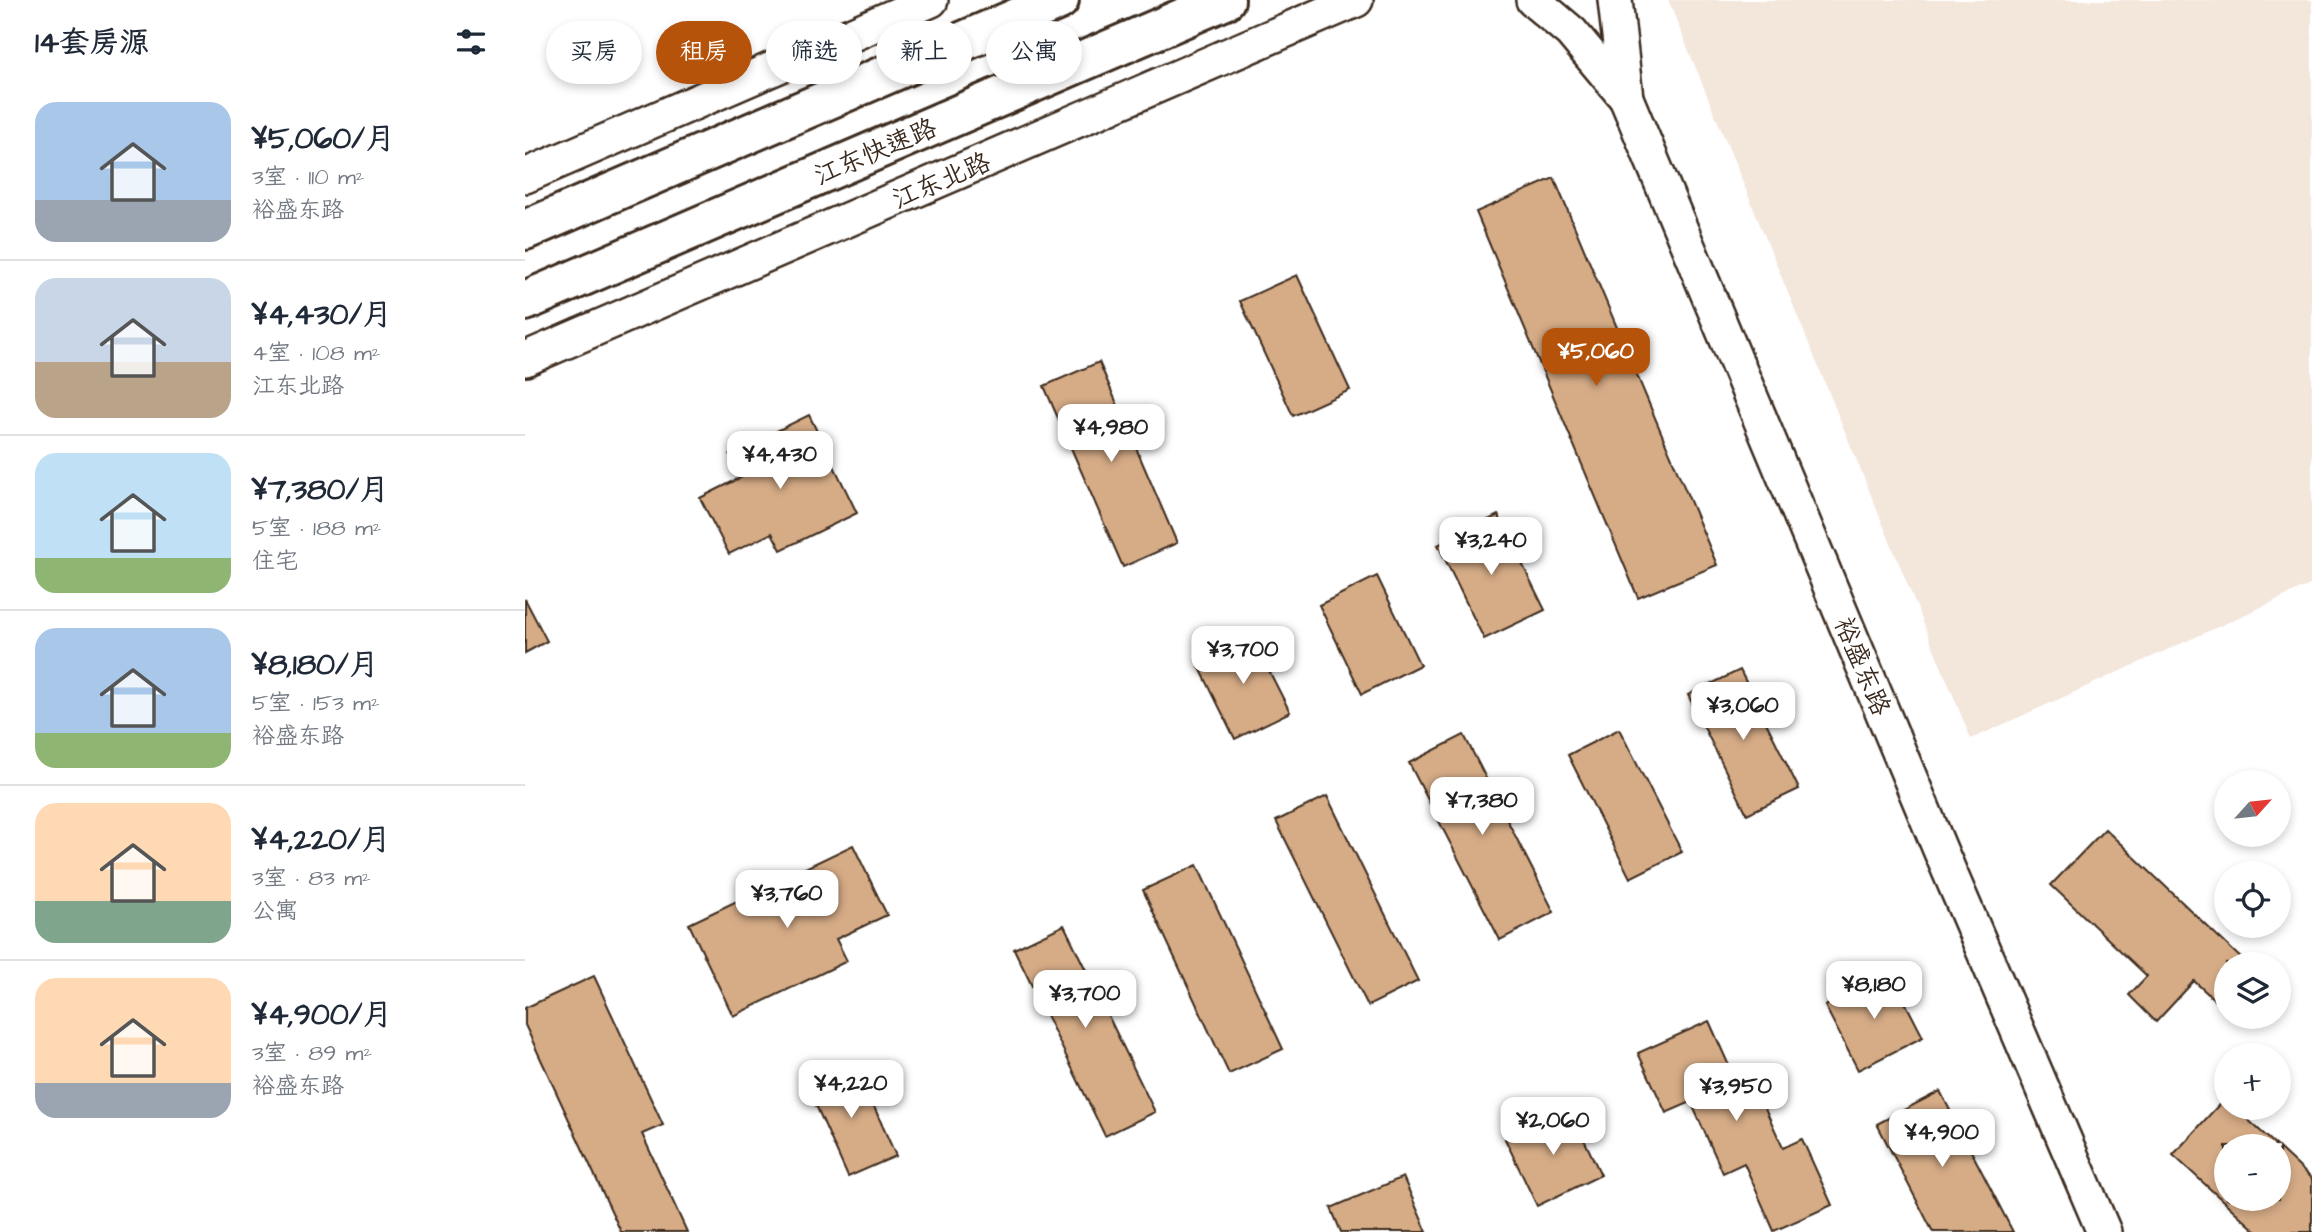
<!DOCTYPE html>
<html lang="zh">
<meta charset="utf-8">
<style>
body{margin:0;font-family:"Architects Daughter","LXGW WenKai TC",sans-serif;background:#f6f6f7;color:#1f2937;height:100vh;display:flex;flex-direction:column;font-size:26px;white-space:nowrap}
*{box-sizing:border-box;margin:0}
p{font-size:23px;color:#747a83}
.icon{flex:none;width:38px;height:38px;fill:none;stroke:currentColor;stroke-width:2;stroke-linecap:round;stroke-linejoin:round}
.map{position:relative;flex:1;overflow:hidden}
.details{display:flex;flex-direction:column;background:#fff;width:525px}
.details>*{flex:none}
.top-card{position:absolute;left:21px;top:21px;width:665px;height:63px;display:flex;gap:14px}
.needle{width:46px;rotate:63deg}
.fabs{position:absolute;left:1689px;top:770px;display:grid;gap:14px}
.fabs a{display:grid;place-items:center;width:77px;height:77px;border-radius:50%;background:#fff;box-shadow:0 4px 10px #0003;font-size:35px}
.price{position:absolute;translate:-50% -60px;padding:0 16px;border-radius:14px;background:#fff;color:#222;font-size:23px;line-height:46px;filter:drop-shadow(0 2px 4px #0008)}
.price::after{content:'';position:absolute;left:50%;top:42px;width:21px;height:16px;margin-left:-10px;background:inherit;clip-path:polygon(0 0,100% 0,50% 100%)}
.price.active{background:#b45309;color:#fff}
ul{padding:0;list-style:none}
li{display:flex;align-items:center;gap:21px;height:175px;padding:0 35px}
li+li{border-top:2px solid #e0e1e3}
li span{display:grid;place-items:center;flex:none;width:196px;height:140px;border-radius:21px;color:#555}
li>.icon{margin-inline-start:auto}
span .icon{width:84px;height:84px;fill:#fffc;stroke-width:1}
li b{font-size:30px}
h2{display:flex;justify-content:space-between;align-items:center;height:84px;padding:0 35px;font-size:30px}
.pill{padding:0 24px;border-radius:32px;background:#fff;box-shadow:0 4px 10px #0003;font-size:24px;line-height:63px}
.pill.active{background:#b45309;color:#fff}
main{display:flex;flex:1;min-height:0}
.map>svg:first-child{display:block}
</style>
<main>
<section class="details">
<h2>14套房源<svg class="icon" aria-label="filters" viewBox="0 0 24 24"><path d="M4 7h16M4 17h16"/><circle cx="9" cy="7" r="2"/><circle cx="15" cy="17" r="2"/></svg></h2>
<ul>
<li><span style="background:linear-gradient(#a9c7e8 70%,#9aa5b1 0)"><svg class="icon" aria-label="home" viewBox="0 0 24 24"><path d="M3 11l9-7 9 7M6 9v11h12V9"/></svg></span><div><b>¥5,060/月</b><p>3室 · 110 m²</p><p>裕盛东路</p></div></li>
<li><span style="background:linear-gradient(#c9d6e8 60%,#b9a48a 0)"><svg class="icon" aria-label="home" viewBox="0 0 24 24"><path d="M3 11l9-7 9 7M6 9v11h12V9"/></svg></span><div><b>¥4,430/月</b><p>4室 · 108 m²</p><p>江东北路</p></div></li>
<li><span style="background:linear-gradient(#bfe0f5 75%,#8fb573 0)"><svg class="icon" aria-label="home" viewBox="0 0 24 24"><path d="M3 11l9-7 9 7M6 9v11h12V9"/></svg></span><div><b>¥7,380/月</b><p>5室 · 188 m²</p><p>住宅</p></div></li>
<li><span style="background:linear-gradient(#a9c7e8 75%,#8fb573 0)"><svg class="icon" aria-label="home" viewBox="0 0 24 24"><path d="M3 11l9-7 9 7M6 9v11h12V9"/></svg></span><div><b>¥8,180/月</b><p>5室 · 153 m²</p><p>裕盛东路</p></div></li>
<li><span style="background:linear-gradient(#ffd9b3 70%,#7fa58c 0)"><svg class="icon" aria-label="home" viewBox="0 0 24 24"><path d="M3 11l9-7 9 7M6 9v11h12V9"/></svg></span><div><b>¥4,220/月</b><p>3室 · 83 m²</p><p>公寓</p></div></li>
<li><span style="background:linear-gradient(#ffd9b3 75%,#9aa5b1 0)"><svg class="icon" aria-label="home" viewBox="0 0 24 24"><path d="M3 11l9-7 9 7M6 9v11h12V9"/></svg></span><div><b>¥4,900/月</b><p>3室 · 89 m²</p><p>裕盛东路</p></div></li>
</ul>
</section>
<div class="map">
<svg width="1787" height="1232" viewBox="0 0 1787 1232">
<rect width="100%" height="100%" fill="#fff"/>
<filter id="ink" filterUnits="userSpaceOnUse"><feTurbulence type="fractalNoise" baseFrequency=".0143" numOctaves="2"/><feDisplacementMap in="SourceGraphic" scale="14" xChannelSelector="R" yChannelSelector="G"/><feConvolveMatrix kernelMatrix="1 2 1 2 8 2 1 2 1" color-interpolation-filters="sRGB"/></filter>
<g filter="url(#ink)">
<!-- built -->
<polygon fill="#f3e6db" points="1143,0 1787,0 1787,584 1446,739"/>
<!-- building -->
<g fill="#d6ac87" stroke="#3b2a1e" stroke-width="2">
<polygon points="1029,178 1192,565 1113,598 951,212"/>
<polygon points="772,275 825,390 768,416 715,301"/>
<polygon points="574,362 652,543 598,567 519,386"/>
<polygon points="284,415 332,513 256,550 247,533 204,554 175,498 217,477 205,454"/>
<polygon points="973,515 1020,610 959,639 913,545"/>
<polygon points="852,576 895,665 837,694 794,605"/>
<polygon points="0,599 22,641 0,653"/>
<polygon points="725,633 765,712 710,739 671,660"/>
<polygon points="1215,670 1274,789 1222,814 1163,695"/>
<polygon points="1094,729 1157,852 1105,878 1043,755"/>
<polygon points="939,735 1029,912 975,940 884,763"/>
<polygon points="802,796 893,981 843,1006 751,821"/>
<polygon points="1580,829 1722,964 1701,964 1701,992 1692,1002 1669,981 1631,1022 1604,995 1622,976 1526,885"/>
<polygon points="328,845 362,915 311,939 322,961 208,1016 164,924"/>
<polygon points="672,865 758,1049 704,1074 618,890"/>
<polygon points="539,925 630,1112 580,1136 489,949"/>
<polygon points="1365,973 1398,1037 1333,1070 1300,1006"/>
<polygon points="69,976 138,1125 117,1134 162,1232 96,1232 0,1025 0,1008"/>
<polygon points="1184,1021 1213,1086 1227,1079 1258,1148 1277,1139 1307,1205 1249,1231 1219,1163 1198,1173 1166,1102 1141,1113 1113,1053"/>
<polygon points="329,1062 371,1156 323,1177 281,1083"/>
<polygon points="1415,1091 1488,1232 1408,1232 1352,1124"/>
<polygon points="1700,1098 1701,1108 1710,1108 1752,1146 1701,1146 1701,1199 1754,1199 1754,1148 1787,1179 1787,1232 1732,1232 1648,1155"/>
<polygon points="1044,1108 1076,1175 1012,1206 980,1139"/>
<polygon points="878,1177 902,1232 816,1232 806,1208"/>
</g>
<g fill="none" stroke-linecap="round" stroke-linejoin="round">
<defs>
<g id="secondary">
<polyline points="1008,0 1046,32 1101,98"/>
<polyline points="1090,0 1101,98 1416,852 1579,1232"/>
<polyline points="0,176 406,0"/>
<polyline points="0,359 831,0"/>
</g>
<g id="highway">
<polyline points="0,230 534,0"/>
<polyline points="0,301 700,0"/>
</g>
</defs>
<!-- secondary casing -->
<use href="#secondary" stroke="#3b2a1e" stroke-width="38"/>
<!-- highway casing -->
<use href="#highway" stroke="#3b2a1e" stroke-width="44"/>
<!-- secondary -->
<use href="#secondary" stroke="#fff" stroke-width="33"/>
<!-- highway -->
<use href="#highway" stroke="#fff" stroke-width="38"/>
</g>
</g>
<g text-anchor="middle" stroke-width="5" stroke-linejoin="round" paint-order="stroke">
<!-- street labels -->
<g font-size="26" fill="#3b2a1e" stroke="#fff">
<text transform="translate(350 151) rotate(-23)" y="9">江东快速路</text>
<text transform="translate(416 180) rotate(-23)" y="9">江东北路</text>
<text transform="translate(1338 666) rotate(67)" y="9">裕盛东路</text>
</g>
</g>
</svg>
<div class="fabs">
<a><svg class="needle" viewBox="-14 -14 28 28"><path d="M0-13l5 13h-10z" fill="#e53935"/><path d="M0 13l5-13h-10z" fill="#747a83"/></svg></a>
<a><svg class="icon" aria-label="locate" viewBox="0 0 24 24"><circle cx="12" cy="12" r="6"/><path d="M12 2v4M12 18v4M2 12h4M18 12h4"/></svg></a>
<a><svg class="icon" aria-label="layers" viewBox="0 0 24 24"><path d="M12 4l9 5-9 5-9-5zM3 14l9 5 9-5"/></svg></a>
<a>+</a>
<a>−</a>
</div>
<b class="price active" style="left:1071px;top:388px">¥5,060</b>
<b class="price" style="left:586px;top:464px">¥4,980</b>
<b class="price" style="left:255px;top:491px">¥4,430</b>
<b class="price" style="left:966px;top:577px">¥3,240</b>
<b class="price" style="left:718px;top:686px">¥3,700</b>
<b class="price" style="left:1218px;top:742px">¥3,060</b>
<b class="price" style="left:957px;top:837px">¥7,380</b>
<b class="price" style="left:262px;top:930px">¥3,760</b>
<b class="price" style="left:1349px;top:1021px">¥8,180</b>
<b class="price" style="left:560px;top:1030px">¥3,700</b>
<b class="price" style="left:326px;top:1120px">¥4,220</b>
<b class="price" style="left:1211px;top:1123px">¥3,950</b>
<b class="price" style="left:1028px;top:1157px">¥2,060</b>
<b class="price" style="left:1417px;top:1169px">¥4,900</b>
<div class="top-card">
<a class="pill">买房</a>
<a class="pill active">租房</a>
<a class="pill">筛选</a>
<a class="pill">新上</a>
<a class="pill">公寓</a>
</div>
</div>
</main>
